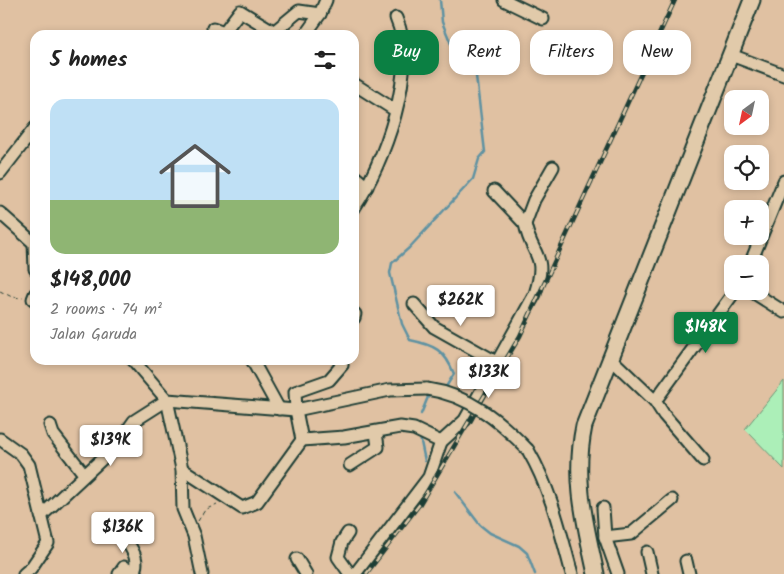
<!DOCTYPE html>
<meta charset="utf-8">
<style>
body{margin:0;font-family:Kalam,sans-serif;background:#f6f6f6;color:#222;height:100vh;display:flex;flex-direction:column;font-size:19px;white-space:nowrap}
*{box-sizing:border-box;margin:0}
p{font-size:16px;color:#767676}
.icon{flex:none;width:28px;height:28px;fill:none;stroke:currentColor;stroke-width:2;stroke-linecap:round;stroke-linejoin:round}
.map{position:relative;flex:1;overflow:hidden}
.side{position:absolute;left:30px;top:30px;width:329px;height:335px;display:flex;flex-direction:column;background:#fff;border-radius:15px;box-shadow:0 2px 8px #0003}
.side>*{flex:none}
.guide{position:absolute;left:374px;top:30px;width:335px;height:45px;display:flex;gap:10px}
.needle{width:32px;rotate:213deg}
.fabs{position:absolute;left:724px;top:90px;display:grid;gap:10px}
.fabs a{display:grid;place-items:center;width:45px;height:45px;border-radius:10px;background:#fff;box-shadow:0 2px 8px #0003;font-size:25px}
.price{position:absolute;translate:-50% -42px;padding:0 11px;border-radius:5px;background:#fff;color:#222;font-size:16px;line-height:32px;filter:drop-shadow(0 1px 2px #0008)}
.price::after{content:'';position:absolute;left:50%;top:30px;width:15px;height:11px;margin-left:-8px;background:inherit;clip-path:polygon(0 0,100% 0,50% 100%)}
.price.current{background:#0b8043;color:#fff}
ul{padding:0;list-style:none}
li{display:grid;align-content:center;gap:10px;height:265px;padding:0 20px}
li+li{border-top:1px solid #e0e0e0}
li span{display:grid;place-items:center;height:155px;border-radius:15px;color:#555}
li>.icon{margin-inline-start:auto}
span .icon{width:90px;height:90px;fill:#fffc;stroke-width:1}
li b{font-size:21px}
h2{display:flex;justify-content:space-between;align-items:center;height:60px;padding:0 20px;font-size:21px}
.pill{padding:0 18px;border-radius:15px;background:#fff;box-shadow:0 2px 8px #0003;font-size:18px;line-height:45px}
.pill.current{background:#0b8043;color:#fff}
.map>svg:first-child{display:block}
</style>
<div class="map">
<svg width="784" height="574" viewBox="0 0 784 574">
<rect width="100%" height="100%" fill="#e0c1a2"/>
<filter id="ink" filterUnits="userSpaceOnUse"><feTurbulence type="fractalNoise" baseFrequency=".02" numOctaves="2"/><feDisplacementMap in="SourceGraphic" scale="10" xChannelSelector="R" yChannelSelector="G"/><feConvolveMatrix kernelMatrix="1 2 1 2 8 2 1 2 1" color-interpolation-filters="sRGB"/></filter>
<g filter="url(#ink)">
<!-- green -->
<polygon fill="#acefb8" stroke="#669676" points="784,381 784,469 745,429"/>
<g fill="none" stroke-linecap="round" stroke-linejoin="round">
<!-- stream -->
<g stroke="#5f92a2" stroke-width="2.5">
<path d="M 440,0 L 442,22 L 454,51 L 476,76 L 485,152 L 479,159 L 473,179 L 409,248 L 392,263 L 390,273 L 402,324 L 410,340 C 434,345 445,350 454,374 L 444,390"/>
<polyline points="421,414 428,397 432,395"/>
<polyline points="420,437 425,461"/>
<polyline points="455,492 480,525 490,533 519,546 527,553 535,574"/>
</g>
<defs>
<g id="minor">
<polyline points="504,0 543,19"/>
<polyline points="213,28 224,32 240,11 273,31"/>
<polyline points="270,35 299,11 320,14"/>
<polyline points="305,35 320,14 326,0"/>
<polyline points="731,55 784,75"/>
<polyline points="354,84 395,110"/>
<polyline points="0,173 35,128"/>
<polyline points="354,176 367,187"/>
<polyline points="494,191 525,224"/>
<path d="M 354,208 C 384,163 419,70 396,18"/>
<polyline points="0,213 35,244"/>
<polyline points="34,243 35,269"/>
<polyline points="750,264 784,181"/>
<polyline points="751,291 784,312"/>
<polyline points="33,299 35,294"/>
<polyline points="414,304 434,327 498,363"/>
<polyline points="354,318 355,314"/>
<polyline points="611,359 655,401 664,415 703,460"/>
<polyline points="133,360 167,400 182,469 183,509 194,536 202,574"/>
<polyline points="252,360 279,409"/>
<polyline points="339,360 342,365 329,380 295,392 296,410 302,440 344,437 400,427 414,429 441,442 429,477 355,574"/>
<polyline points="655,401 735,291"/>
<polyline points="50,425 53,434 84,474"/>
<polyline points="0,439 21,454 29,465 48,543 31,568 24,574"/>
<path d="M 441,442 L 465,420 L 535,294 C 548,253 532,258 525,224 L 534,200 L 553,167"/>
<path d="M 528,450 C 551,490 560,530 572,574"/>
<polyline points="350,465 378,447 376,432"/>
<polyline points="182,469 242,508 257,502 302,440"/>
<polyline points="603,508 605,537 618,574"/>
<polyline points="41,516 117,445 134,421 167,400 296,410 390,390 427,389"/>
<polyline points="348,533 342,542 338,557 350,574"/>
<polyline points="605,537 631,534 672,500"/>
<path d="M 125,538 C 131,548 141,561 133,572"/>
<polyline points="647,552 652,574"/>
<polyline points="297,559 306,574"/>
<polyline points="686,561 689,574"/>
<polyline points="119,574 124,567 136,574"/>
</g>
<path id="major" d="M 596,574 C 585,522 573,479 584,426 L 752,0"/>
</defs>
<!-- minor casing -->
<use href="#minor" stroke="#1f3d34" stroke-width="15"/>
<!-- major casing -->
<use href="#major" stroke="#1f3d34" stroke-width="19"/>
<!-- path -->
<g stroke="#1f3d34" stroke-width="1" stroke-dasharray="4 4" stroke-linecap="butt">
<polyline points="0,291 12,297 23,298"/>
<polyline points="198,521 205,510 217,504"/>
</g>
<!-- minor -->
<use href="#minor" stroke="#e1caaa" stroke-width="11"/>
<!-- major -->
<use href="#major" stroke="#e1caaa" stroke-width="15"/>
<defs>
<polyline id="rail" points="366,574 419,505 520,336 675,0"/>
</defs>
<!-- rail casing -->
<use href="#rail" stroke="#1f3d34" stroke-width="4.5"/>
<!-- rail -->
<use href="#rail" stroke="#e1caaa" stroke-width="2.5" stroke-dasharray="8" stroke-linecap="butt"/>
<defs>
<path id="minor-bridge" d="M 427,389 C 469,395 500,421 528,450"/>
</defs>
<!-- minor-bridge casing -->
<use href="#minor-bridge" stroke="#1f3d34" stroke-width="15" stroke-linecap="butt"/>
<!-- minor-bridge -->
<use href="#minor-bridge" stroke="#e1caaa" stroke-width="11"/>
</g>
</g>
</svg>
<div class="fabs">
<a><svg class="needle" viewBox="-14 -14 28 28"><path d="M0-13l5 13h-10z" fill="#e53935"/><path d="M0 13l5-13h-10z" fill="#767676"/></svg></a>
<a><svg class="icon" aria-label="locate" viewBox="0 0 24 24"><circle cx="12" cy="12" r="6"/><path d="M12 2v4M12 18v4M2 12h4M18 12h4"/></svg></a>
<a>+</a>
<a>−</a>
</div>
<b class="price" style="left:461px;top:327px">$262K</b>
<b class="price current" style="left:706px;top:354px">$148K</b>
<b class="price" style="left:489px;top:399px">$133K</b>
<b class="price" style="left:111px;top:467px">$139K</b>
<b class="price" style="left:123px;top:554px">$136K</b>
<div class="guide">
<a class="pill current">Buy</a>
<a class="pill">Rent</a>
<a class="pill">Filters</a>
<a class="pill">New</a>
</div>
<section class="side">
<h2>5 homes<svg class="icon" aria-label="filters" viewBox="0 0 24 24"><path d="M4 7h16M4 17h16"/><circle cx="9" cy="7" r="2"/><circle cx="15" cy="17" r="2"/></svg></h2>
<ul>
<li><span style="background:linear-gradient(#bfe0f5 65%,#8fb573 0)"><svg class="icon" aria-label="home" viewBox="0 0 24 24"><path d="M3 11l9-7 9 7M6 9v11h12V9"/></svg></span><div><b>$148,000</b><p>2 rooms · 74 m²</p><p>Jalan Garuda</p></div></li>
</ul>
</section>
</div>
